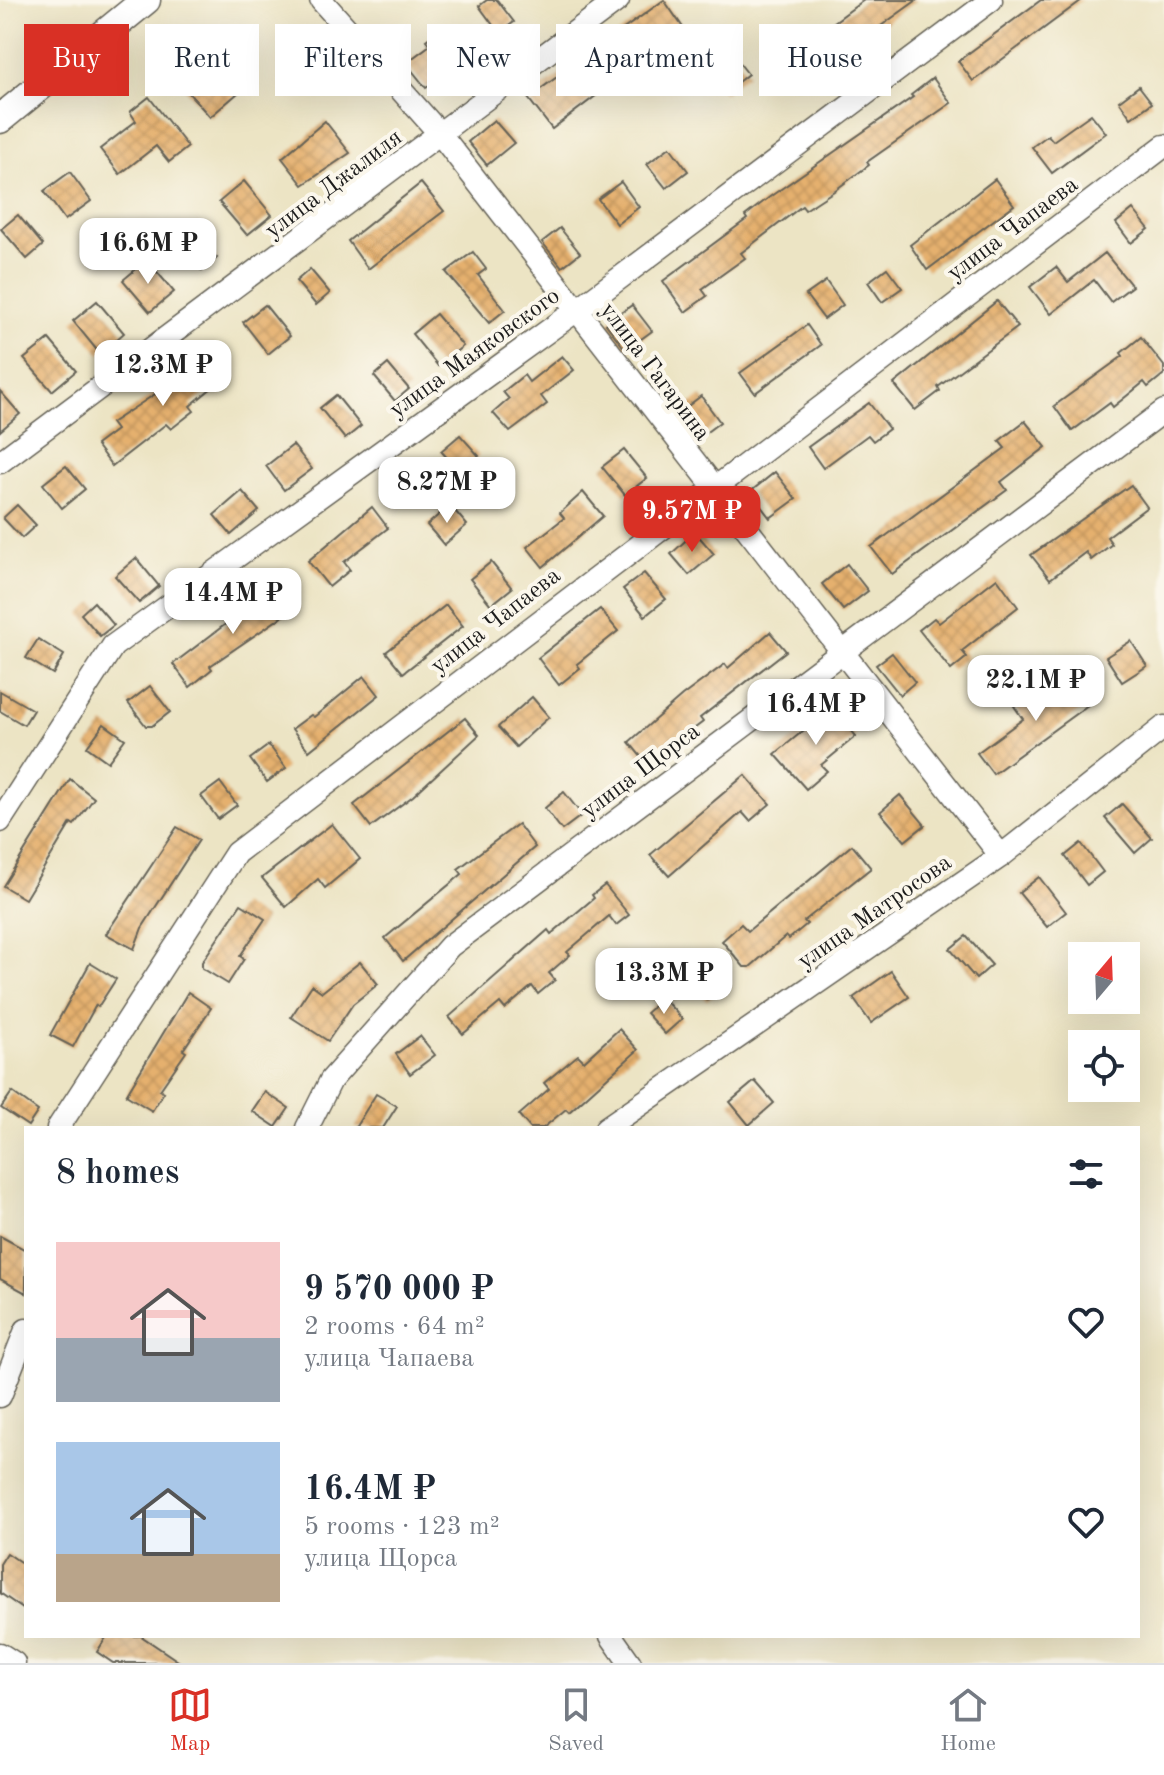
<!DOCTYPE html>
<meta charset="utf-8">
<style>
body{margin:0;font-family:"Old Standard TT",serif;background:#f2f2f3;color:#1f2937;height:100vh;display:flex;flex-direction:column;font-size:30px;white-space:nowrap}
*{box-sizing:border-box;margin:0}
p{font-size:26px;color:#747a83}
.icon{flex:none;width:44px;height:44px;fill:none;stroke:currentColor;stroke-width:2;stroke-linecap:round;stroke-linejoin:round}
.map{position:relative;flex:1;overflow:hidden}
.sheet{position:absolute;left:24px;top:1126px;width:1116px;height:512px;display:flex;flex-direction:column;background:#fff;border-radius:0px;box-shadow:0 8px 32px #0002}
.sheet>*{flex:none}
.hud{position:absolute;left:24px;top:24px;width:1116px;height:72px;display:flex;gap:16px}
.needle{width:52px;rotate:19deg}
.fabs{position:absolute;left:1068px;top:942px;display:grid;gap:16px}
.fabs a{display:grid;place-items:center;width:72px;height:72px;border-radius:0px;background:#fff;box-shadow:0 8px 32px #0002;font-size:40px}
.price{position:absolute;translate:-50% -68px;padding:0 18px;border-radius:16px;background:#fff;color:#222;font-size:26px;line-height:52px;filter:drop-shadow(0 2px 4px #0008)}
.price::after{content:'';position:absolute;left:50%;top:48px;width:24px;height:18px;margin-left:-12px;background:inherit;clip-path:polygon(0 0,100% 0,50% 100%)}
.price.selected{background:#d93025;color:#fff}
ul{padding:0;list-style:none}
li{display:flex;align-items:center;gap:24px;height:200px;padding:0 32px}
li span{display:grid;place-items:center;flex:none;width:224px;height:160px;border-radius:0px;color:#555}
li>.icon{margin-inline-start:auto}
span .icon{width:96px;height:96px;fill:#fffc;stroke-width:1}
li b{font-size:34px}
h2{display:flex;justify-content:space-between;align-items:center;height:96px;padding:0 32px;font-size:34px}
.tag{padding:0 28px;border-radius:0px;background:#fff;box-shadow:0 8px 32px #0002;font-size:28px;line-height:72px}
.tag.selected{background:#d93025;color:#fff}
.dock{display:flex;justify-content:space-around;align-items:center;height:112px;border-top:2px solid #e0e1e3;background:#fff;font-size:22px;color:#747a83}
.dock a{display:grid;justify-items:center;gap:4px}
.dock .selected{color:#d93025}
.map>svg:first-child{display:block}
</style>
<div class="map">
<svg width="1164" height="1663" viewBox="0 0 1164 1663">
<defs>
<pattern id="building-cross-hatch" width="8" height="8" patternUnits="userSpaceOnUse" patternTransform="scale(2)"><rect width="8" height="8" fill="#e5b06e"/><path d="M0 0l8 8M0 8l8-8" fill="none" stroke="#c4975f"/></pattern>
</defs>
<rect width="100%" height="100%" fill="#fbf7ec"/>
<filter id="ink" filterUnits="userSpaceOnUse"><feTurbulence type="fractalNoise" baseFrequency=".0125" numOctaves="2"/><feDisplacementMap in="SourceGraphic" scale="16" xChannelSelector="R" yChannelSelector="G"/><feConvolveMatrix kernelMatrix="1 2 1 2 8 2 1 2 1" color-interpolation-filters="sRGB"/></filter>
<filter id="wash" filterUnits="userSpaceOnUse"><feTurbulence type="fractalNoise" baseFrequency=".006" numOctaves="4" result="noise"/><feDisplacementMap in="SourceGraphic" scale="32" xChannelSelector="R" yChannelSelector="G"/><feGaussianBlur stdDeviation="1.8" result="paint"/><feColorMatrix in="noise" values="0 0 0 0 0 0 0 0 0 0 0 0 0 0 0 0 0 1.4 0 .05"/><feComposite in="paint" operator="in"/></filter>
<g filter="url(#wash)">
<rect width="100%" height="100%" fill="#ece4c4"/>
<g id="blocks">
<!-- building -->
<g fill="url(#building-cross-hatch)">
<polygon points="487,0 497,0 514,22 499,33 479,6"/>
<polygon points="664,0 684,29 552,129 528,98"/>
<polygon points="864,0 917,0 796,87 775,58 795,43 799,48"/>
<polygon points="1041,0 1082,0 973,81 958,61"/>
<polygon points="445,26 470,58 426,88 406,63 430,45 426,40"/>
<polygon points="222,47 252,81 210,117 180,83"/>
<polygon points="730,51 748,74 724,93 706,69"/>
<polygon points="933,78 951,103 867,162 869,165 834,191 805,210 802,206 741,253 745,258 702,289 707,296 685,312 663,281 747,219 745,216 771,196 913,97 911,95"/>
<polygon points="1139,86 1152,103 1131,118 1119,101"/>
<polygon points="149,97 188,147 169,162 156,146 120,174 100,149 136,121 130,112"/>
<polygon points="1091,114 1106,133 1052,173 1032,147 1048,135 1053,141"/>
<polygon points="494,120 514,143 487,165 468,142"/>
<polygon points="325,121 350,153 303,185 282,158"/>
<polygon points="670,147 688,171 666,188 647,164"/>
<polygon points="70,172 91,201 65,220 44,191"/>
<polygon points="995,179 1014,205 927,270 910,245"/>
<polygon points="244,181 272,215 247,235 219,202"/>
<polygon points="621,182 639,207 617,224 598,199"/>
<polygon points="421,183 444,211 368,269 348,241"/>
<polygon points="1133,209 1149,229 1131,243 1116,223"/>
<polygon points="18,215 43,245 27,259 1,229"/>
<polygon points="560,228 580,253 562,267 542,242"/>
<polygon points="196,234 217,258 202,271 182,247"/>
<polygon points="473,252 486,269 478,275 505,310 489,323 446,272"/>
<polygon points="1105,253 1132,286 1111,302 1094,280 1051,314 1030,287 1056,267 1068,282"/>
<polygon points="147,260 174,292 150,312 123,280"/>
<polygon points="887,268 902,288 882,302 868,282"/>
<polygon points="310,269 330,293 316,305 296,281"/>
<polygon points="826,281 843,305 824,319 806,295"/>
<polygon points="97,301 124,333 100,354 73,321"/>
<polygon points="997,301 1018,327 938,387 940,391 915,410 894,384"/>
<polygon points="265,305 290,336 268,354 243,322"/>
<polygon points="632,305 652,331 626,350 606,324"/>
<polygon points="436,314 463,346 438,366 412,334"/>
<polygon points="807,325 821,345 755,393 740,373"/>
<polygon points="1141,337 1164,366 1164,374 1148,387 1144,382 1113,407 1110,403 1072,431 1054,406 1123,356 1121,353"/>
<polygon points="49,339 76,371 52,391 24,359"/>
<polygon points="212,349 231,372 190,406 194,411 171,429 166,424 112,466 96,445 116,430 111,423 172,383"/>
<polygon points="562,356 574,370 541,396 547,404 510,432 493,413 509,399 503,392 524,375 529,382"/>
<polygon points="388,364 409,389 395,401 374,376"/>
<polygon points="0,391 20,414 0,431"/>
<polygon points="336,395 361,426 345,439 320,408"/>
<polygon points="701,396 720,422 696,440 676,415"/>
<polygon points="869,403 889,429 873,441 868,435 823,468 808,447"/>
<polygon points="1025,421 1046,447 1001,482 1007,490 892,574 871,547 1005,448 999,441"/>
<polygon points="460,435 479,456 460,472 441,451"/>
<polygon points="293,445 312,469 284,490 266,466"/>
<polygon points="624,450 647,478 625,495 602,467"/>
<polygon points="66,466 85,489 62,508 43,484"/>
<polygon points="775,472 796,499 770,518 750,492"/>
<polygon points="1131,485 1147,507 1107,537 1112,544 1091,560 1086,552 1050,579 1031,555"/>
<polygon points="242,491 259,511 231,535 214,515"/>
<polygon points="583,492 603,516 543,567 527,547 564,518 560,513"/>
<polygon points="17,505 36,525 22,538 3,518"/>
<polygon points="450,505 467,525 444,545 427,525"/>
<polygon points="372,507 388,528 344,562 350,570 329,587 308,561"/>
<polygon points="695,532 714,554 689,575 671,554"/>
<polygon points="136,558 159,586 139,603 115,576"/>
<polygon points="491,562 512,588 491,605 470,579"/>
<polygon points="847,564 868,591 843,610 822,584"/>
<polygon points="644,573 666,599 645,616 623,589"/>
<polygon points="997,578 1018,607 962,651 967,657 951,670 919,630 934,618 939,623"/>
<polygon points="276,586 293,609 210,666 212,669 190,687 173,664"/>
<polygon points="94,602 114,625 100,636 81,614"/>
<polygon points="446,605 463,626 403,673 386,652"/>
<polygon points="600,609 618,631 577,664 580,668 559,685 538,658"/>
<polygon points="770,632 786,651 700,718 703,722 647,764 629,742 682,696 725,664 728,668"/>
<polygon points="38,639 64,655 53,674 26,658"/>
<polygon points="1131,641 1147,666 1122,682 1106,657"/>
<polygon points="892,653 915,682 900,695 876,665"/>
<polygon points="364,676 379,695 309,751 292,729 311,715 314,717"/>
<polygon points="1075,676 1092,702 993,774 977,753 1023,719 1014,706 1037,690 1043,698"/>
<polygon points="150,686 170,712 152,726 146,726 128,703"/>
<polygon points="0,691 33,710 24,725 0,711"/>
<polygon points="532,697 549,717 516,747 498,727"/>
<polygon points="832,707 856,736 821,765 827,771 806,789 775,754"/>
<polygon points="465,718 479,735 413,796 371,827 354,805"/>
<polygon points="104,724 125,739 108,762 87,747"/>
<polygon points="269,745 286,768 267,782 250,759"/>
<polygon points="745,775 770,804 750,821 742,812 669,876 650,855"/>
<polygon points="70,779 94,798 74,825 71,823 25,899 3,886"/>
<polygon points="220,782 237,805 218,819 201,796"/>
<polygon points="564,792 582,815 562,830 545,808"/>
<polygon points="900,795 925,825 905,841 880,812"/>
<polygon points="1122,804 1152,838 1135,853 1105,818"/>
<polygon points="332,824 360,859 325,888 318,879 286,907 262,878"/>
<polygon points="518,824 535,847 403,961 385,938 462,874 458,869"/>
<polygon points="177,827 199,840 142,928 134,949 106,934"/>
<polygon points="1081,843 1103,872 1087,885 1065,856"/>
<polygon points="852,845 871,868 804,921 807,924 789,939 786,936 750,967 744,967 722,941 741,924 748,931"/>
<polygon points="1039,877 1066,912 1047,927 1019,893"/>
<polygon points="605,885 629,915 616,925 609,916 567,952 570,955 549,973 555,980 538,994 532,986 505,1009 500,1003 463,1034 449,1017 548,930 551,934 594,898 592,895"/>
<polygon points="241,904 265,919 240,956 244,959 228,984 202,968 202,962"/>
<polygon points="966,936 992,965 976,979 950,949"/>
<polygon points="360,962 378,984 353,1004 328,1041 291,1017 312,985 322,992"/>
<polygon points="90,963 116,979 98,1007 96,1005 73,1047 50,1035"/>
<polygon points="704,964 723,986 707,1000 688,979"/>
<polygon points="891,971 909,997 871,1023 853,998"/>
<polygon points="188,992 211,1008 183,1050 186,1052 160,1090 164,1092 152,1111 126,1095"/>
<polygon points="663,998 682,1019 665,1034 646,1013"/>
<polygon points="619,1029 638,1050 569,1112 566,1109 543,1128 530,1128 519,1115 549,1089 544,1083 578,1055 584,1061"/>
<polygon points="420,1036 435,1055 410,1074 396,1054"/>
<polygon points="755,1081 774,1103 749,1125 730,1102"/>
<polygon points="12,1092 38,1111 28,1126 1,1108"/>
<polygon points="265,1092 289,1108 276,1127 252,1111"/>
<polygon points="376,1094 397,1106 383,1128 355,1128"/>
<polygon points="0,1236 26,1250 26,1293 0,1279"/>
<polygon points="7,1553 26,1566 26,1611 0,1593 0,1564"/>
<polygon points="107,1636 141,1636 181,1663 113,1663 97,1652"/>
</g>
</g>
</g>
<g filter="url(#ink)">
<use href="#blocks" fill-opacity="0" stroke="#656257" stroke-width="2"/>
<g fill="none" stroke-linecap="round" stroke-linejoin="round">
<defs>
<g id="minor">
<polyline points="321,0 441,135 1001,856"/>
<polyline points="0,462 618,0"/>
<polyline points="0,821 113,646 577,310 991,0"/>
<polyline points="58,1128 236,853 1164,146"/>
<polyline points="307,1128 331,1080 450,946 1164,411"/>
<polyline points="606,1128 1001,856 1164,727"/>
<polyline points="0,1396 26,1330"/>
<polyline points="611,1636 630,1663"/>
<polyline points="0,1654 14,1663"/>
</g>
<polyline id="major" points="0,119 146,0"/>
</defs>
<!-- minor casing -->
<use href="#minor" stroke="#656257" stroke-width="25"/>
<!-- major casing -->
<use href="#major" stroke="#656257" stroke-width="31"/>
<!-- minor -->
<use href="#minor" stroke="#fff" stroke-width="22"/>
<!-- major -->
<use href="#major" stroke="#fff" stroke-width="28"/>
</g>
</g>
<g text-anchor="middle" stroke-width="8" stroke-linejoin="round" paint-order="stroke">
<!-- street labels -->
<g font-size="24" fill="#1c1c1c" stroke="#fbf7ec">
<text transform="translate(333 183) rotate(-37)" y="8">улица Джалиля</text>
<text transform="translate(1012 228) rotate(-37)" y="8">улица Чапаева</text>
<text transform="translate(474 352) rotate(-36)" y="8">улица Маяковского</text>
<text transform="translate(656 371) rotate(53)" y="8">улица Гагарина</text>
<text transform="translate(495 620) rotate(-38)" y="8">улица Чапаева</text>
<text transform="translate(640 770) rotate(-37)" y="8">улица Щорса</text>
<text transform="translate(874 911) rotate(-35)" y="8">улица Матросова</text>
</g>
</g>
</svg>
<div class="fabs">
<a><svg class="needle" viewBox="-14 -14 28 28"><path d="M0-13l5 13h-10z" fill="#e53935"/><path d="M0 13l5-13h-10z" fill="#747a83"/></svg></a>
<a><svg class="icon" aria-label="locate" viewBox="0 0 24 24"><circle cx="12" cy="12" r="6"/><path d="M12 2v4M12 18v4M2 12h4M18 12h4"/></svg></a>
</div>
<b class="price" style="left:148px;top:286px">16.6M ₽</b>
<b class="price" style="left:163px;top:408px">12.3M ₽</b>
<b class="price" style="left:447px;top:525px">8.27M ₽</b>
<b class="price selected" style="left:692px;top:554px">9.57M ₽</b>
<b class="price" style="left:233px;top:636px">14.4M ₽</b>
<b class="price" style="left:1036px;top:723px">22.1M ₽</b>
<b class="price" style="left:816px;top:747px">16.4M ₽</b>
<b class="price" style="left:664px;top:1016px">13.3M ₽</b>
<div class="hud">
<a class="tag selected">Buy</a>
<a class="tag">Rent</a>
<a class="tag">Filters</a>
<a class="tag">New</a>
<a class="tag">Apartment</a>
<a class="tag">House</a>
</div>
<section class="sheet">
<h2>8 homes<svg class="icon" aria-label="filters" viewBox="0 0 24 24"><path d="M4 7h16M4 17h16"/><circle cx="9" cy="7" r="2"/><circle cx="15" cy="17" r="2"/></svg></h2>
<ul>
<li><span style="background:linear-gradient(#f6c9c9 60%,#9aa5b1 0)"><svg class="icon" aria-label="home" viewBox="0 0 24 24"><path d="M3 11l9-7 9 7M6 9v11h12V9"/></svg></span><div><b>9 570 000 ₽</b><p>2 rooms · 64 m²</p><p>улица Чапаева</p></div><svg class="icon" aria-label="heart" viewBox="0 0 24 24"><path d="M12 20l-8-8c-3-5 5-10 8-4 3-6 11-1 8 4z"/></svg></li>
<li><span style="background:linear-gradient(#a9c7e8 70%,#b9a48a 0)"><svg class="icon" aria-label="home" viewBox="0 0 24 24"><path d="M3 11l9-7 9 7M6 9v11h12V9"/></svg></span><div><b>16.4M ₽</b><p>5 rooms · 123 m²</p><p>улица Щорса</p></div><svg class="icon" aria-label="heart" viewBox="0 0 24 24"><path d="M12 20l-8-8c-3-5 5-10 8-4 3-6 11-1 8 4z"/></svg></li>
</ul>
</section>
</div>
<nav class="dock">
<a class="selected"><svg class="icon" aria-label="map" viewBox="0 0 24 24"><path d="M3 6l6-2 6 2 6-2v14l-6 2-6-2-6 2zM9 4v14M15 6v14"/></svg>Map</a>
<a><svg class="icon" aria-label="saved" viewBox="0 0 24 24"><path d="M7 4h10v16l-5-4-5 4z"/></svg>Saved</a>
<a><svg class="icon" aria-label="home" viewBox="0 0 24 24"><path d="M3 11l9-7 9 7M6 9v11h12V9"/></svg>Home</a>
</nav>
